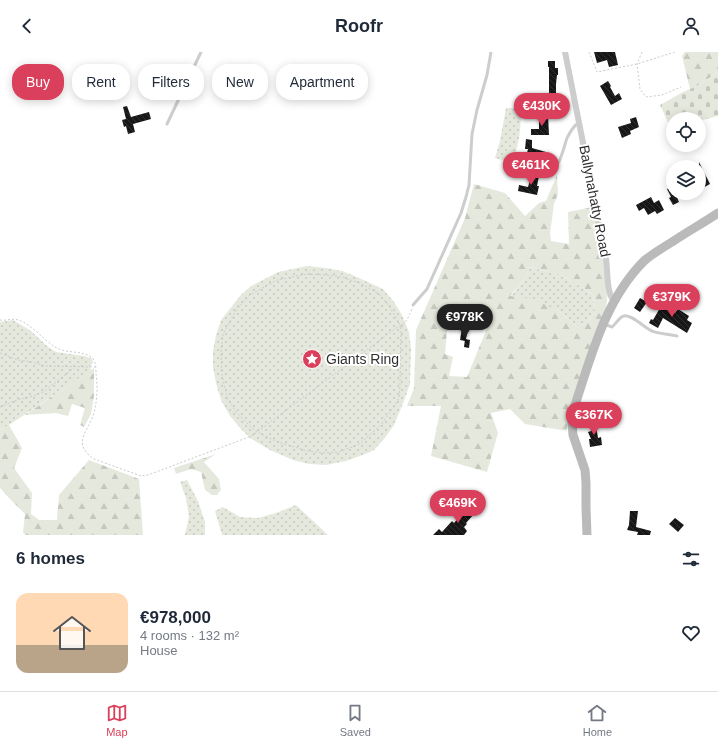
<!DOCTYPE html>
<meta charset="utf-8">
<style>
body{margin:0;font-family:Helvetica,sans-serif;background:#f2f2f3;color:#1f2937;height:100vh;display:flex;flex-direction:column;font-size:15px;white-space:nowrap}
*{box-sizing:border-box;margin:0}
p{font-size:13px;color:#747a83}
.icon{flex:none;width:22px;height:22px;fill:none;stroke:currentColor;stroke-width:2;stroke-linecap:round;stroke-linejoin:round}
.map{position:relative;height:483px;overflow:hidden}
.sheet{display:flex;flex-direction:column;background:#fff;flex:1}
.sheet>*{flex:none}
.guide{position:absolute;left:12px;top:12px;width:400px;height:36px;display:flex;gap:8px}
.tools{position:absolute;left:666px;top:60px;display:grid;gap:8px}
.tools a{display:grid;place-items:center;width:40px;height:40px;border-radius:50%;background:#fff;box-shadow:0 2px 10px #0003;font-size:20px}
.price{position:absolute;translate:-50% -34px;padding:0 9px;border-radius:14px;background:#da405b;color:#fff;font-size:13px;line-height:26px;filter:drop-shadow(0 1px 2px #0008)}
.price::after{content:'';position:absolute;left:50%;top:24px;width:12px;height:9px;margin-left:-6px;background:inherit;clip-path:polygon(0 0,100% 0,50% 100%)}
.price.active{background:#222;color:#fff}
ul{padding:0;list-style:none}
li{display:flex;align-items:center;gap:12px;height:100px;padding:0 16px}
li+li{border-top:1px solid #e0e1e3}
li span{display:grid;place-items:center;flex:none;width:112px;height:80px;border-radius:12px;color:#555}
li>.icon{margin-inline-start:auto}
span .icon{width:48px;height:48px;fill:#fffc;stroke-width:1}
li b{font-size:17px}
h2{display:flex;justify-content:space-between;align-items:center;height:48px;padding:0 16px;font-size:17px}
.chip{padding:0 14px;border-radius:16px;background:#fff;box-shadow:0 2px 10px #0003;font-size:14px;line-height:36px}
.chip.active{background:#da405b;color:#fff}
header{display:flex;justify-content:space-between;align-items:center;height:52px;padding:0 16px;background:#fff;font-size:18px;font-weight:700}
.dock{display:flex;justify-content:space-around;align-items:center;height:56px;border-top:1px solid #e0e1e3;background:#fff;font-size:11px;color:#747a83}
.dock a{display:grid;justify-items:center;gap:2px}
.dock .active{color:#da405b}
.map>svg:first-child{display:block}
</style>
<header><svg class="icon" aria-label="back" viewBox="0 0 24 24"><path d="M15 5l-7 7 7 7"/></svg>Roofr<svg class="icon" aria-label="person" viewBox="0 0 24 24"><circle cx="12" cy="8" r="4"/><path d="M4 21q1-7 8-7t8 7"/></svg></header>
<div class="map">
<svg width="718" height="483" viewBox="0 0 718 483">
<defs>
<pattern id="grass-dots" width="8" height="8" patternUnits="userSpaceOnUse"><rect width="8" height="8" fill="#e5e9dd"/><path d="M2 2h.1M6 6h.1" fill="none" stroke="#c5c8be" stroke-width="1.8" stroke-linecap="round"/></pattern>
<pattern id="forest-firs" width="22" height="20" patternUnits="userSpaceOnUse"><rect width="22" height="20" fill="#e5e9dd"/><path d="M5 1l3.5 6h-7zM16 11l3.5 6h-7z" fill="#c5c8be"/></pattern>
<pattern id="cemetery-stones" width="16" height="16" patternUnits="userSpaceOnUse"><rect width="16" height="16" fill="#e5e9dd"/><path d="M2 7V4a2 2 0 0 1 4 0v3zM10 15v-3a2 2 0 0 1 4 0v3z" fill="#c5c8be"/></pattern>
<pattern id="building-back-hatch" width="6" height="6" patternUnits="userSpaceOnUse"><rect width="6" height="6" fill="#171717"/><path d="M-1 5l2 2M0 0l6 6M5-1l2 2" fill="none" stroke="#303030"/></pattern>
</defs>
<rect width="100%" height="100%" fill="#fff"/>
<!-- grass -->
<g fill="url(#grass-dots)">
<polygon points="506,56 522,56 519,87 513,111 495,106 500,89"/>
<polygon points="307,214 326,216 342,219 357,225 383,237 394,250 402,263 409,280 411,297 410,332 404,349 394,373 384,387 374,398 368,401 346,409 326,413 309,412 293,408 270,398 250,386 241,377 230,364 221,348 216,331 213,315 213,299 216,283 221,268 240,244 251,234 278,220"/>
<polygon points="530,215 561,223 584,236 593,244 595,260 586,271 577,274 559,259 510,245 524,228"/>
<polygon points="13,268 31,279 47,294 56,300 85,304 92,307 93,311 90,314 90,316 92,318 9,373 0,378 0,270"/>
<polygon points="187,428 198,449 205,470 205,483 185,483 189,464 186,446 180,430"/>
<polygon points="296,453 328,483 222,483 215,459 223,455 240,465 258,466 276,461"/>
</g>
<!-- forest -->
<g fill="url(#forest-firs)" fill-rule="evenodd">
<polygon points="685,0 718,0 718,20 699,33 690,37 682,4"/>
<path d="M 557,123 L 558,142 L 554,152 L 550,181 L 551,189 L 569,192 L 568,160 L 593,155 L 603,205 L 608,239 L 606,257 L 593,285 L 570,354 L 567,379 L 525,372 L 510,357 L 491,361 L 498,381 L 487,420 L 431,404 L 441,354 L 407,354 L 414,336 L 416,278 L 465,166 L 474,132 L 505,141 L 525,164 L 539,151 L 546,149 ZM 530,215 L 561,223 L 584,236 L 593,244 L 595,260 L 586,271 L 577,274 L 559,259 L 533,247 L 510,244 L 524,228 ZM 461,256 L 492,264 L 467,325 L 449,324 L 453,305 L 445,302 L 447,279 Z"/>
<polygon points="94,316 94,344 91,362 84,375 80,373 85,356 72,352 68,364 56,361 25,363"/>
<polygon points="9,373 22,396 14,416 32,441 31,462 39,468 57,468 59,443 89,408 139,427 143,483 25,483 23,480 25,462 10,447 0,436 0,378"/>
<polygon points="216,402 204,410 219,427 221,438 217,443 212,443 205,438 201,420 191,417 176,422 174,416"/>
</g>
<!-- cemetery -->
<polygon fill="url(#cemetery-stones)" points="718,20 718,64 699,69 699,67 673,67 673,76 671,77 660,53 683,40 699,33"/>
<!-- building -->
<g fill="url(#building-back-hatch)">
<polygon points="594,0 615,0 618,13 609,15 607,8 597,11"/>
<polygon points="548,9 555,9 555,16 558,16 558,23 557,23 556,32 556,46 558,46 558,52 556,52 556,55 550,55 549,52 549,15 548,15"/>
<polygon points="608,29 611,34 610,35 615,44 619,41 622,47 611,53 600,34"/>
<polygon points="127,54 131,65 149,60 151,67 133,72 135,80 128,82 126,74 124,75 122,68 126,67 123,55"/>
<polygon points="539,63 548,63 549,83 531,83 531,77 539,77"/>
<polygon points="636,65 639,75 630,79 631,82 622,86 618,75 631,71 630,67"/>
<polygon points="526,87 532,88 532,96 546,100 545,106 539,104 537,113 531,112 533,103 527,101 528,97 525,97"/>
<polygon points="699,110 710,132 699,138"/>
<polygon points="532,122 539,124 537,134 539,134 537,143 518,139 519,133 528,135"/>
<polygon points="673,134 673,141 675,141 679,150 673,153 669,146 671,145 667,137"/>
<polygon points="651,145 654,151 659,148 664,158 657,162 655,159 648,163 644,156 639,159 636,153"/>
<polygon points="640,246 647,250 640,260 634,256"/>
<polygon points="664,249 668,251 665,256 675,261 678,257 689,264 687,268 692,271 687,281 663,266 658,276 649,271 651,267 653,268"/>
<polygon points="462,276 468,278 466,287 470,288 469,296 464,295 465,287 465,289 460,288"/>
<polygon points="595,368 598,386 601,385 602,393 590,395 589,387 591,387 588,380 591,379 590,369"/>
<polygon points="470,453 476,458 474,460 475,461 466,471 467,472 464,475 467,479 464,483 433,483 439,477 442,480 452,469 454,471"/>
<polygon points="630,459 638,459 636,475 651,479 650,483 637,483 638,480 627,478 629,473"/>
<polygon points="675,466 684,473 678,480 669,472"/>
</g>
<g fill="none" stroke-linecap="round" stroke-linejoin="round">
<!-- path -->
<g stroke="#cacaca" stroke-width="1" stroke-dasharray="2 2" stroke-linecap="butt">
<polyline points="589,0 597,20 637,12 675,0"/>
<polyline points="642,0 637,12 640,37 646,45 662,43 681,35"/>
<polygon points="307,222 338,224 360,231 379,242 389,254 401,274 400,333 399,345 395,353 381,373 358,393 338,400 324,401 308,399 278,390 257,380 251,375 236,360 227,345 222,323 221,300 223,282 237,257 250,243 277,228"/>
<path d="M 0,268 C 6,269 12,266 18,268 C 30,271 44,288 55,295 C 66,302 81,298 91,305 C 96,308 96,316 96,322 C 98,336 97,348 94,361 C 88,380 71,391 94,407 L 141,424 L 148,423 L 249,385 L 257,380 L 396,276 C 407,272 407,267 412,257"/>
<polyline points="0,301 18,308 32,310 45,314 95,315"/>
<polyline points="0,355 12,350 20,347 30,345 43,340 74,316"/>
</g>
<!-- lane -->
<g stroke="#cdcdcd" stroke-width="3">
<polyline points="167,72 201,0"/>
<path d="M 528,118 C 534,119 542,122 547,121 C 560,118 563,97 567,86 C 570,80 573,75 578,71"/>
<polyline points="413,253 427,237 461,161 466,145 469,133 472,82 477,58 487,23 491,0"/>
<path d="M 604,272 L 612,275 C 616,272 619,265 624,264 C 631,262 645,276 652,279 C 658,282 670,282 677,284"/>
</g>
<!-- street -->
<path stroke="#cdcdcd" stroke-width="6" d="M 565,0 L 606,207 C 608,219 606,240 614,249"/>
<!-- secondary -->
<path stroke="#bababa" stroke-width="9" d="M 587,483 L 586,456 L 586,431 L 585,418 L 573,383 L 572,371 L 573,360 L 576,350 C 592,301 606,247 644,209 C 652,202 662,196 672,190 C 687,180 703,171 718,161"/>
</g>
<!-- icons -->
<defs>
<symbol id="sight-disc" viewBox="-11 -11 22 22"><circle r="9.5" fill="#da405b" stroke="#fff"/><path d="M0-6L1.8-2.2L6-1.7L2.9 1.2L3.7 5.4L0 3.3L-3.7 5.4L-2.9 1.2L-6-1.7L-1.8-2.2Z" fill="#fff"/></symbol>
</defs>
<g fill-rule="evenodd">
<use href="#sight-disc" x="301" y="296" width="22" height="22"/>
</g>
<g text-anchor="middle" stroke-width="4" stroke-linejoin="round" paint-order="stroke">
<!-- street labels -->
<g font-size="14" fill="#303030" stroke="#fff">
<text transform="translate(595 149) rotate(79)" y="5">Ballynahatty Road</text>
</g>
<!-- poi labels -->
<g font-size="14" fill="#303030" stroke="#fff" text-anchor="start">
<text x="326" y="312">Giants Ring</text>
</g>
</g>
</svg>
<div class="tools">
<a><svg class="icon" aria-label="locate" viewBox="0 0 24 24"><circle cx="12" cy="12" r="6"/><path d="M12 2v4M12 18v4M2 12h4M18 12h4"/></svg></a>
<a><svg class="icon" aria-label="layers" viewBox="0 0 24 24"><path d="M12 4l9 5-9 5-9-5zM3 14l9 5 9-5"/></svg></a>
</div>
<b class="price" style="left:542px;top:75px">€430K</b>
<b class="price" style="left:531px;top:134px">€461K</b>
<b class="price" style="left:672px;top:266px">€379K</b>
<b class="price active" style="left:465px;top:286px">€978K</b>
<b class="price" style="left:594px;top:384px">€367K</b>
<b class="price" style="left:458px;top:472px">€469K</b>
<div class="guide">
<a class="chip active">Buy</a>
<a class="chip">Rent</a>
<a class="chip">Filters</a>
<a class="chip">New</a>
<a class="chip">Apartment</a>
</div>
</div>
<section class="sheet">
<h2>6 homes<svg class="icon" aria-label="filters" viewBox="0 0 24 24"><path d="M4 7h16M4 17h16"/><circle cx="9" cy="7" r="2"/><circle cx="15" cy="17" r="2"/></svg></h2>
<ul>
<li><span style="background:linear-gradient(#ffd9b3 65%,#b9a48a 0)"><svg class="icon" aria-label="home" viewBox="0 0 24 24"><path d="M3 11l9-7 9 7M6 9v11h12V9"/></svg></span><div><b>€978,000</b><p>4 rooms · 132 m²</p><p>House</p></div><svg class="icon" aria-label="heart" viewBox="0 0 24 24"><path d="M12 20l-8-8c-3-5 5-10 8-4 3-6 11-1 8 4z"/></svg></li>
</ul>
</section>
<nav class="dock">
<a class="active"><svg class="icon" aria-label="map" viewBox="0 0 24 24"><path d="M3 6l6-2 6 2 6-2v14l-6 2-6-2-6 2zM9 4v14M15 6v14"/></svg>Map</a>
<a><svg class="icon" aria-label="saved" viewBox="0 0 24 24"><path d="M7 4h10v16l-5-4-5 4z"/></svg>Saved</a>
<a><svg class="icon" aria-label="home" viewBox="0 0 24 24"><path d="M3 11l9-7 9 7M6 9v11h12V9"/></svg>Home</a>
</nav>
